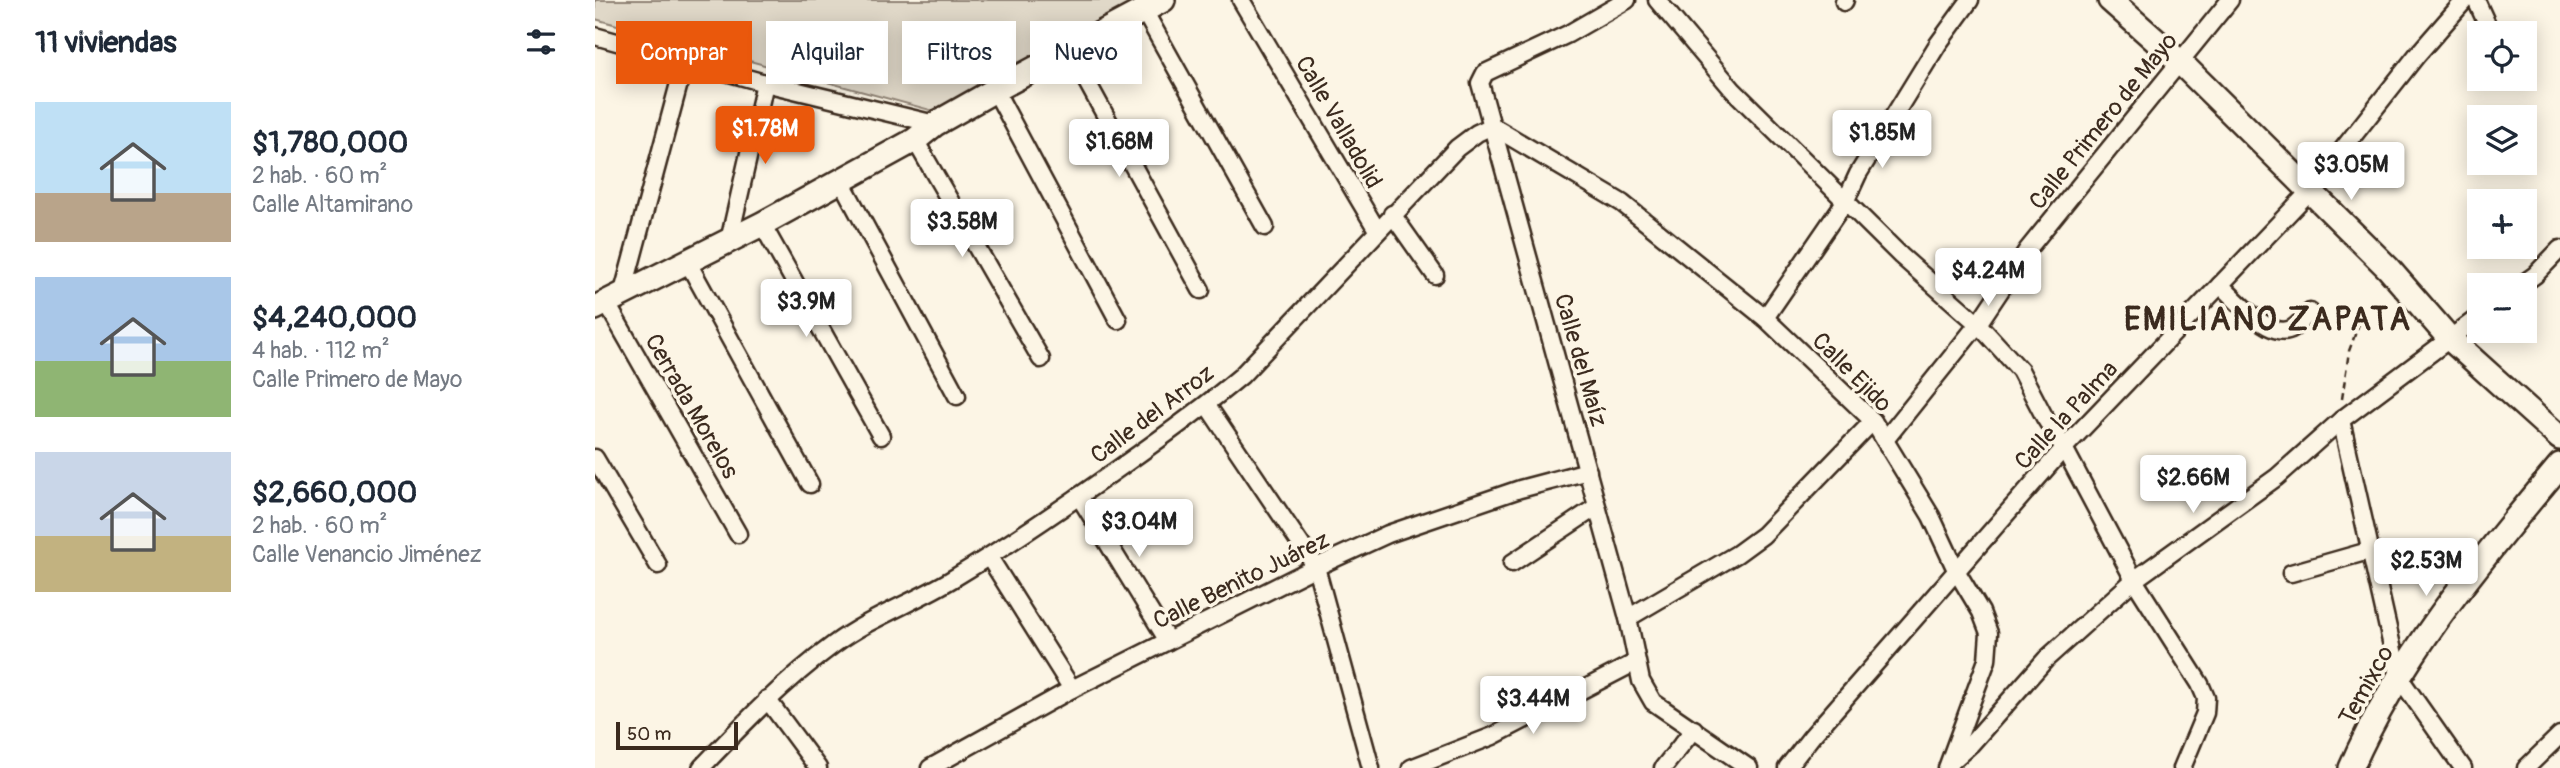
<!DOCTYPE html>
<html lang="es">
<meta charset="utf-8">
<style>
body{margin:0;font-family:Pangolin,sans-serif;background:#f2f2f3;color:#1f2937;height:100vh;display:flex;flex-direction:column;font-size:26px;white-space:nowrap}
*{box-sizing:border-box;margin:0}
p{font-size:23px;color:#747a83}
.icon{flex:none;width:38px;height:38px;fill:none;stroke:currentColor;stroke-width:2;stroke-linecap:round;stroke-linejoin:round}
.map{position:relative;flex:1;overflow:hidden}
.details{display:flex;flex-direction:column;background:#fff;width:595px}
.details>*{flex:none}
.banner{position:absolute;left:21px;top:21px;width:665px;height:63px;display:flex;gap:14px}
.fabs{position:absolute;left:1872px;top:21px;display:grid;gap:14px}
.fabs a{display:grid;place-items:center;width:70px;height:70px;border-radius:0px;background:#fff;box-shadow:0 4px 18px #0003;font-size:35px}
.scale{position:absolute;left:21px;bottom:18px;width:122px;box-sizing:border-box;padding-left:7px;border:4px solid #3b2a1e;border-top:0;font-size:19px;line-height:24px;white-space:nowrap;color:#3b2a1e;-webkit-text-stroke:5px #fcf5e5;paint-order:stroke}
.price{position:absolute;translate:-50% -60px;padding:0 16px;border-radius:7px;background:#fff;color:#222;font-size:23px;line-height:46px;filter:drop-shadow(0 2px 4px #0008)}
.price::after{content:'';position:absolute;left:50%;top:42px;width:21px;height:16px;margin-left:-10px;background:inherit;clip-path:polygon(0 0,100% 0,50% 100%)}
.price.selected{background:#ea580c;color:#fff}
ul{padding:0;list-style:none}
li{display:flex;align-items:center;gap:21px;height:175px;padding:0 35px}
li span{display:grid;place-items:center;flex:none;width:196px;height:140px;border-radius:0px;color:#555}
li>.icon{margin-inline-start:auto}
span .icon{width:84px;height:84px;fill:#fffc;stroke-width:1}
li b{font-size:30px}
h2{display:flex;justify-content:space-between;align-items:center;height:84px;padding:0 35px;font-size:30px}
.tag{padding:0 24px;border-radius:0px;background:#fff;box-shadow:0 4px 18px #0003;font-size:24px;line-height:63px}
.tag.selected{background:#ea580c;color:#fff}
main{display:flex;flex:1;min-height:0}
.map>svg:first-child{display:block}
</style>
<main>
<section class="details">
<h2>11 viviendas<svg class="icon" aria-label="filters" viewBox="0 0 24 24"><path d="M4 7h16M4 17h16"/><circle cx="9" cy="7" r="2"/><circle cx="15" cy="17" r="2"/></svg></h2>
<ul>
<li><span style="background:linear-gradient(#bfe0f5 65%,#b9a48a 0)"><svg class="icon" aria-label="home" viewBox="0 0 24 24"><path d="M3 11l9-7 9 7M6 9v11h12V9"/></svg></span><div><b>$1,780,000</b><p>2 hab. · 60 m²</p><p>Calle Altamirano</p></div></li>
<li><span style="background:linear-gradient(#a9c7e8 60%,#8fb573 0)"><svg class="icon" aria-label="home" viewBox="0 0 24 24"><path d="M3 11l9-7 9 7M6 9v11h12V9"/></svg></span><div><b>$4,240,000</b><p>4 hab. · 112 m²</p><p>Calle Primero de Mayo</p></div></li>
<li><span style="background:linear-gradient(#c9d6e8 60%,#c2b280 0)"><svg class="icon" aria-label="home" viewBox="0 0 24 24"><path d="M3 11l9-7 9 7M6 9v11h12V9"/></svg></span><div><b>$2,660,000</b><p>2 hab. · 60 m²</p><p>Calle Venancio Jiménez</p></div></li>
</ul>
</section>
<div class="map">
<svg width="1965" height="768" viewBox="0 0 1965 768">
<rect width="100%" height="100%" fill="#fcf5e5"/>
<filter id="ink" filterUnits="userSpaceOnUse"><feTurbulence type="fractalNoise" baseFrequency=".0143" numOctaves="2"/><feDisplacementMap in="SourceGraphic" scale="14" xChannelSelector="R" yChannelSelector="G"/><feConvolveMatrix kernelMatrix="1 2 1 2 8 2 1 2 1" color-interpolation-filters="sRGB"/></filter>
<g filter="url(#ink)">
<!-- green -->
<polygon fill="#e0d8c8" stroke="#8e8173" stroke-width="2" points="0,0 545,0 346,113 0,19"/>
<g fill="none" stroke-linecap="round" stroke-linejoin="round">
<defs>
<g id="street">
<polyline points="646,0 782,230"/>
<polyline points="1032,0 973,34 890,73 885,83 1033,618 1046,681 1058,702 1154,768"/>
<polyline points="1062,0 1138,90 1306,256 1383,324 1425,370 1450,418 1469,448 1539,580 1605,684 1611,698 1610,713 1587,768"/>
<polyline points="1881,0 1896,33"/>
<polyline points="1249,2 1250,0"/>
<polyline points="548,9 670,227"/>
<polyline points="0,36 170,83 340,124"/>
<polyline points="474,49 606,290"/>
<polyline points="400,90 523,320"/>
<polyline points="320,140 446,359"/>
<polyline points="246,181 362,396"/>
<polyline points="797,214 840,275"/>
<polyline points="167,224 286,436"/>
<polyline points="134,241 170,83"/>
<polyline points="92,261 215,484"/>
<path d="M 1625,285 C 1641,299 1676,342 1698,328 C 1704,324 1710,317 1715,312"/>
<polyline points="1926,285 1940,275 1965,249"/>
<polyline points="28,292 90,61"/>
<polyline points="11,302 143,534"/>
<polyline points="1170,318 1251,200 1263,174 1343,44 1375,0"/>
<polyline points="612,405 721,567 776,768"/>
<polyline points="1746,420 1804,677 1868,768"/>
<polyline points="1290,440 1383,324 1433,249 1635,0"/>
<polyline points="0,458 63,565"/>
<polyline points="484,496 573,641"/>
<polyline points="394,557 477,689"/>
<polyline points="917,563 1001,507"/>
<polyline points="1696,573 1777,550"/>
<polyline points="1033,618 1142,554 1168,535 1278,421"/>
<polyline points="172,699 223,768"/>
<polyline points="1356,762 1376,744 1451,659 1539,580 1682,477 1746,420 1885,316"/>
<path d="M 106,768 C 148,724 189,681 238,645 C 276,617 320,602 359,578 C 417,543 472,505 527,466 C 568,437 608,408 646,376 L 862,148 L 882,133 L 897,126 L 1027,203 L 1170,318 L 1278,421 L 1336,516 L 1362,572 L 1386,612 L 1394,633 L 1392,660 L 1352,768"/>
<polyline points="335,768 477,689 721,567 793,534 925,489 993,471"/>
<polyline points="816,768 898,736 1041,662"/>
<polyline points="1068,768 1099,729"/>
<polyline points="1192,768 1217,736 1469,448 1714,192 1822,55 1870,0"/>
<polyline points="1931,768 1965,735"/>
</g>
<g id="secondary">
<polyline points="1515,0 1586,63 1793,268 1854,338 1965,438"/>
<polyline points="0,308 167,224 320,140 340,124 400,90 568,0"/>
<path d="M 1756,768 C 1806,654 1886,560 1965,465"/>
</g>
</defs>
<!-- street casing -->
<use href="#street" stroke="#3b2a1e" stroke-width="21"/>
<!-- secondary casing -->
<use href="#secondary" stroke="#3b2a1e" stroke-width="28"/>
<!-- path -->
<polyline stroke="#3b2a1e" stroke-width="2.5" stroke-dasharray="7 5" stroke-linecap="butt" points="1747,399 1754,351 1769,310"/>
<!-- street -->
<use href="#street" stroke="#fcf5e5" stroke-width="16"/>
<!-- secondary -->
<use href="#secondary" stroke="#fcf5e5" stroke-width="23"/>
</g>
</g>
<g text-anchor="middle" stroke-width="7" stroke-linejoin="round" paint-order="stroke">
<!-- street labels -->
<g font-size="24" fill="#3b2a1e" stroke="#fcf5e5">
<text transform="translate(1508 121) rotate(-51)" y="8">Calle Primero de Mayo</text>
<text transform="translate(744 122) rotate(60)" y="8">Calle Valladolid</text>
<text transform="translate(986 360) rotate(74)" y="8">Calle del Maíz</text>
<text transform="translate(1257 372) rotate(45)" y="8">Calle Ejido</text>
<text transform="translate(97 406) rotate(60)" y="8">Cerrada Morelos</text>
<text transform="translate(557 414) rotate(-37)" y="8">Calle del Arroz</text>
<text transform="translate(1471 415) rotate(-47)" y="8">Calle la Palma</text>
<text transform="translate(646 580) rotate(-26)" y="8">Calle Benito Juárez</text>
<text transform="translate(1771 685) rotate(-61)" y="8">Temixco</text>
</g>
<!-- district labels -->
<g font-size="32" font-weight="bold" letter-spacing="2" fill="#3b2a1e" stroke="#fcf5e5">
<text x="1673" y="330">EMILIANO ZAPATA</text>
</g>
</g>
</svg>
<div class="fabs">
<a><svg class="icon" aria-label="locate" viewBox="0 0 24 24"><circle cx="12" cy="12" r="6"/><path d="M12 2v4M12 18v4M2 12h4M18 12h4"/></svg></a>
<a><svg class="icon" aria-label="layers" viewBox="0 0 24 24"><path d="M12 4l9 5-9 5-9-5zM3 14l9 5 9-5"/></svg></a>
<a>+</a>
<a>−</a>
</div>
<div class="scale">50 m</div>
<b class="price selected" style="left:170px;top:166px">$1.78M</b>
<b class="price" style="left:1287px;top:170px">$1.85M</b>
<b class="price" style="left:524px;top:179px">$1.68M</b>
<b class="price" style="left:1756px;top:202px">$3.05M</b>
<b class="price" style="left:367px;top:259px">$3.58M</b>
<b class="price" style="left:1393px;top:308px">$4.24M</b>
<b class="price" style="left:211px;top:339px">$3.9M</b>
<b class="price" style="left:1598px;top:515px">$2.66M</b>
<b class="price" style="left:544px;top:559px">$3.04M</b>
<b class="price" style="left:1831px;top:598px">$2.53M</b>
<b class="price" style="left:938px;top:736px">$3.44M</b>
<div class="banner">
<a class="tag selected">Comprar</a>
<a class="tag">Alquilar</a>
<a class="tag">Filtros</a>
<a class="tag">Nuevo</a>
</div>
</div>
</main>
